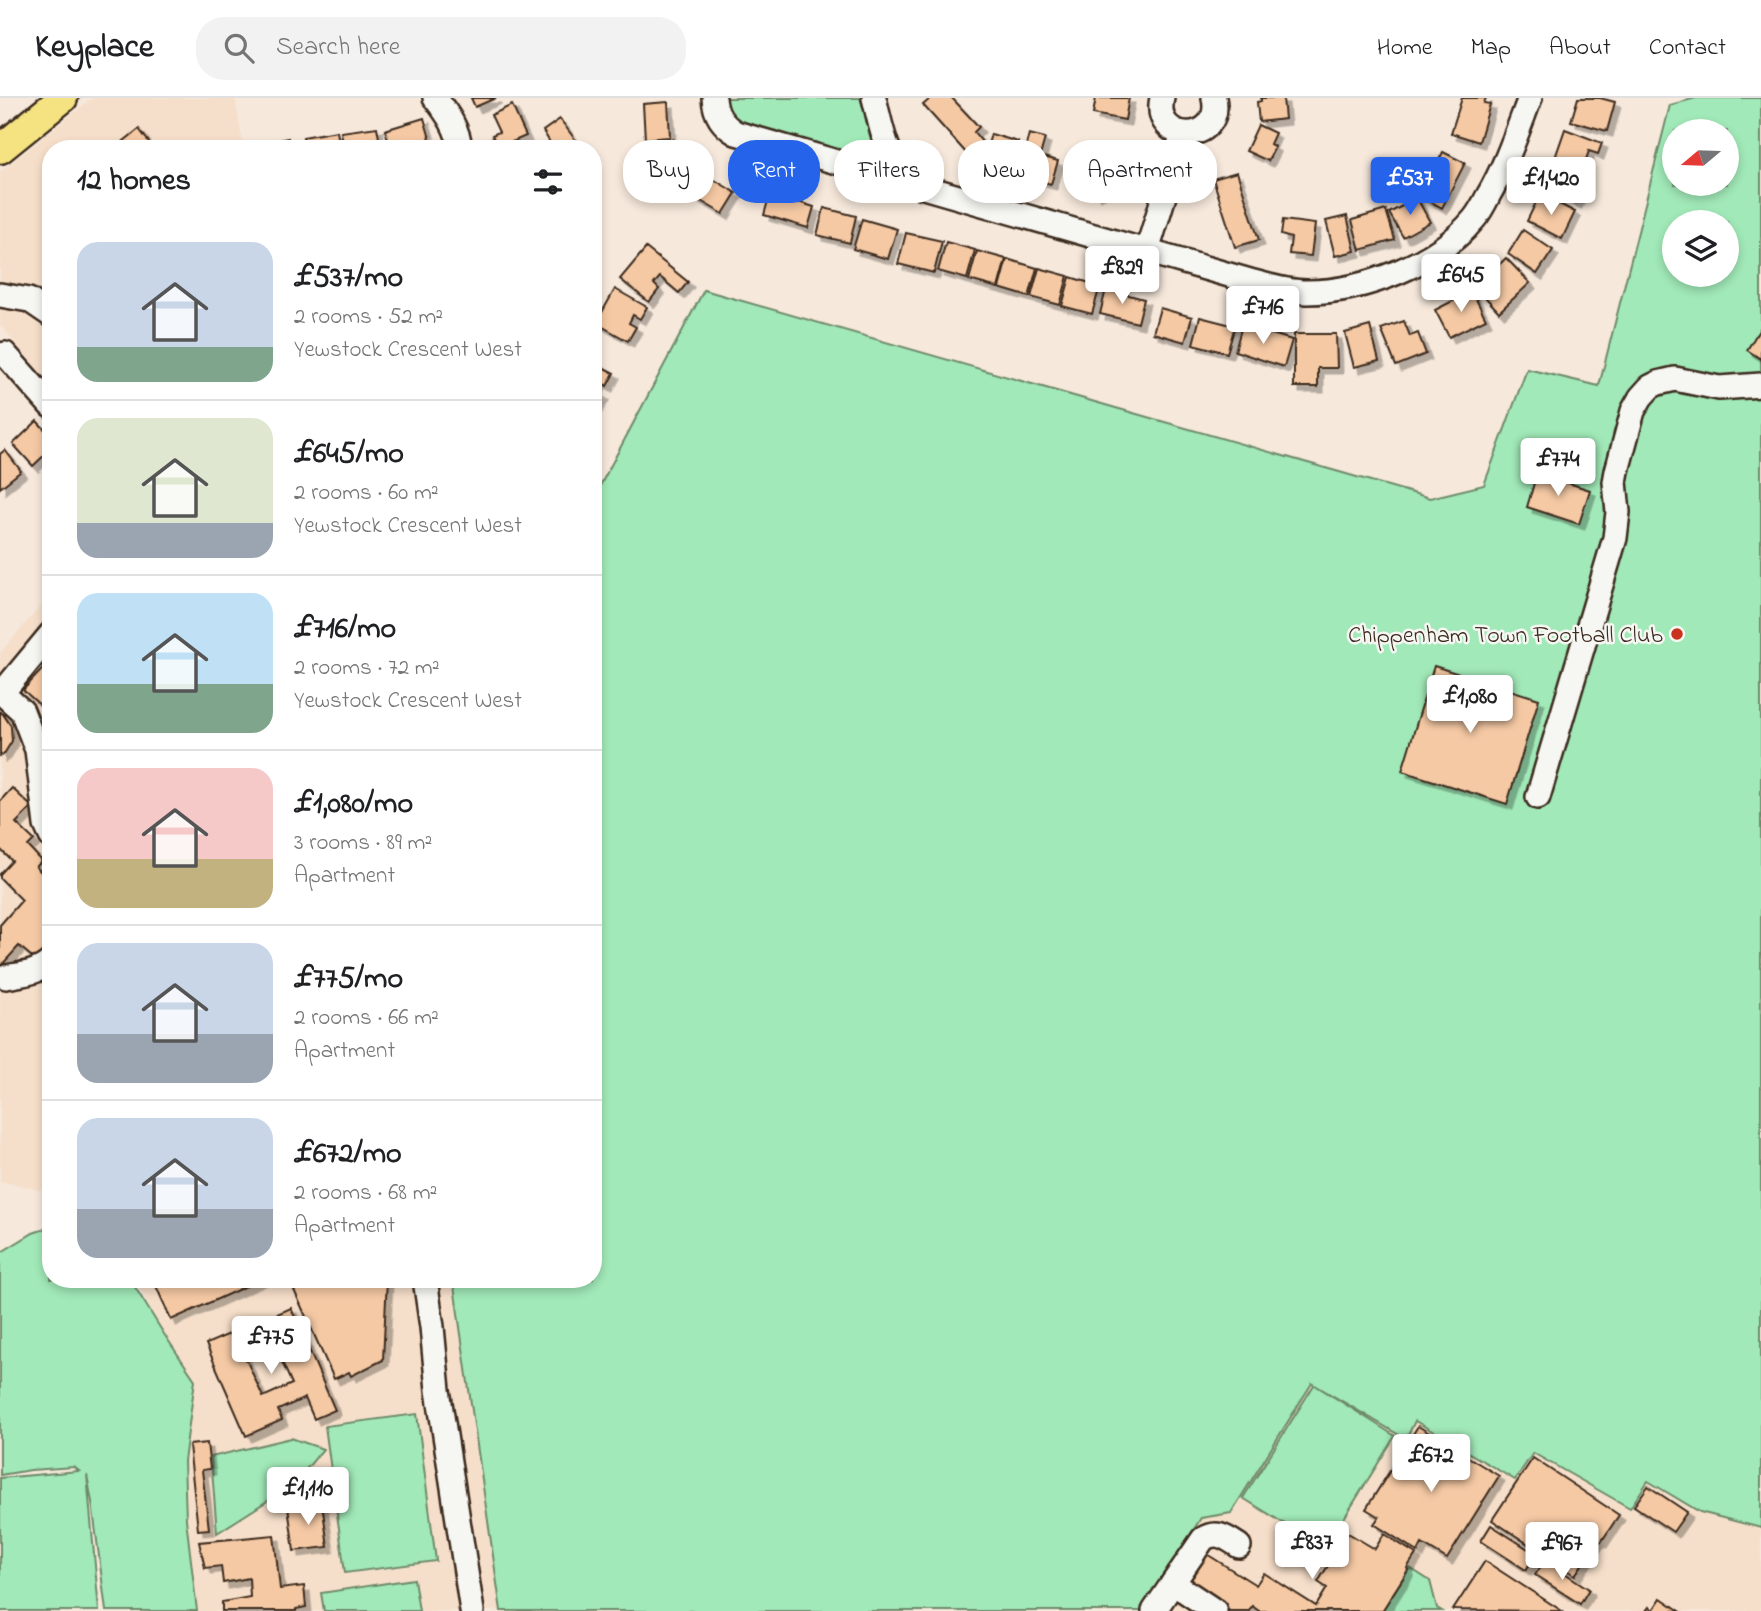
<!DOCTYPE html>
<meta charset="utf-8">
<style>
body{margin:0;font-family:"Indie Flower",sans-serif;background:#f2f2f2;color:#202124;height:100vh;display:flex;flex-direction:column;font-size:26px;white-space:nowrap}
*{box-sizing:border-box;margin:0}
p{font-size:23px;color:#757577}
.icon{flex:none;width:38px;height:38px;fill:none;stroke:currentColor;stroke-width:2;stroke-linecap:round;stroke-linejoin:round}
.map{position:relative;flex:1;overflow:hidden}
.drawer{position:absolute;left:42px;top:42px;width:560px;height:1148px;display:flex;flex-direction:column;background:#fff;border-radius:28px;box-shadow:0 4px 10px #0003}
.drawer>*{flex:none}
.top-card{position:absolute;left:623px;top:42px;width:665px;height:63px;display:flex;gap:14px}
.needle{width:46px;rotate:251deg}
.tools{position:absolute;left:1662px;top:21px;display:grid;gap:14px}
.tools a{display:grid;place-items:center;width:77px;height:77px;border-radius:50%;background:#fff;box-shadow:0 4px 10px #0003;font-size:35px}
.price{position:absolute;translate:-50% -60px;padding:0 16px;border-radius:7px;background:#fff;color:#222;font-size:23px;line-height:46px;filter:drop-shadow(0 2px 4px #0008)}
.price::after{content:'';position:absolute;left:50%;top:42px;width:21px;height:16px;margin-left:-10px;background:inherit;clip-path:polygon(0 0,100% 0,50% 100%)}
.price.selected{background:#2563eb;color:#fff}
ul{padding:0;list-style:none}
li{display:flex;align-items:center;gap:21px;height:175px;padding:0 35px}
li+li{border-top:2px solid #e0e0e0}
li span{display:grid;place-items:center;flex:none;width:196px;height:140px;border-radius:21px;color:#555}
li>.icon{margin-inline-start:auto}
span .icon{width:84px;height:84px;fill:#fffc;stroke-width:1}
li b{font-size:30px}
h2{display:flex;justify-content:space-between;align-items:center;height:84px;padding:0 35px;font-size:30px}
.chip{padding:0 24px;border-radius:28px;background:#fff;box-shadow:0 4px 10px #0003;font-size:24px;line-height:63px}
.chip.selected{background:#2563eb;color:#fff}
header{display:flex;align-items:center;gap:42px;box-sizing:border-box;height:98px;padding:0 35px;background:#fff;border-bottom:2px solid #e0e0e0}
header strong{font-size:33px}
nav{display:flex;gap:38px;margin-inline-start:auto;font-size:24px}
.search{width:490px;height:63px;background:#f2f2f2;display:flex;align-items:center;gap:18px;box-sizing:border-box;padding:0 24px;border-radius:28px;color:#757577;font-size:26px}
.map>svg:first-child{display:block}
</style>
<header>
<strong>Keyplace</strong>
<div class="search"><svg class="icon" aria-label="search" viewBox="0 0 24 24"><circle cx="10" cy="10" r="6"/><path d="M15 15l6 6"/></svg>Search here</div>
<nav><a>Home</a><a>Map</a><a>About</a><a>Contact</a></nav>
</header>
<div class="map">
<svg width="1761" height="1513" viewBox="0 0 1761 1513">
<defs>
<filter id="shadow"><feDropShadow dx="5.5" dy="5.5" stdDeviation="0" flood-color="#0004"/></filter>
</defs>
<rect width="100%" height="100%" fill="#f6e8db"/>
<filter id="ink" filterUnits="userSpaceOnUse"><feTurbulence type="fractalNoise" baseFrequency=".0143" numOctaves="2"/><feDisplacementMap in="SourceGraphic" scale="14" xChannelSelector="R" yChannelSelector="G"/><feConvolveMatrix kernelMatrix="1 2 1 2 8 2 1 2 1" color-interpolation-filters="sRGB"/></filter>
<g filter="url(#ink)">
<!-- built -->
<g fill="#f6dfca">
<polygon points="92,0 235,0 244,51 51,51 51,288 0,227 0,74"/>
<polygon points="51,496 51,1095 15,1086 0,1084 0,555"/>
<polygon points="136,1181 453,1181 501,1513 197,1513 186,1421 184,1363 195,1282 159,1229"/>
<polygon points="1312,1285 1405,1340 1414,1323 1514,1382 1533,1355 1630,1410 1648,1382 1700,1414 1761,1430 1761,1513 1142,1513 1201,1419 1231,1415"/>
</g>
<!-- green -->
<g fill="#a1e9b8" stroke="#6e8a6b" stroke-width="2" fill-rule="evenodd">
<path d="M 723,0 L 860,0 C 866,18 883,50 858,58 L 733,24 Z"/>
<path d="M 1696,0 L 1761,0 L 1761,1430 L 1700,1414 L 1648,1383 L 1630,1410 L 1533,1355 L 1515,1382 L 1415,1323 L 1406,1341 L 1315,1287 L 1395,1338 L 1325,1451 L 1243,1400 L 1314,1287 L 1312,1285 L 1231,1415 L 1201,1420 L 1142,1513 L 501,1513 L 453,1181 L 593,1181 L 593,401 L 704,192 L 1430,400 L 1484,387 L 1527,271 L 1599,288 L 1670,7 ZM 1675,33 L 1727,33 L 1727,86 L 1675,86 ZM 1675,124 L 1727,124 L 1727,177 L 1675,177 Z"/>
<polygon points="51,1129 51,1181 130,1181 164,1236 195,1282 184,1363 186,1421 197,1513 106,1513 92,1404 87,1377 99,1513 0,1513 0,1380 79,1373 74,1369 31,1372 0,1377 0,1155 33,1135"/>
<polygon points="417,1316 436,1463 345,1475 325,1328"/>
<polygon points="291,1340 323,1351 294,1386 217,1435 211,1359"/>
<polygon points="1410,1470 1430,1483 1437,1510 1442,1513 1382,1513"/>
<polygon points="414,1481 419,1513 324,1513 321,1495"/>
</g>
<!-- building -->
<g fill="#f5c9a4" stroke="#3b2a1e" stroke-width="2" filter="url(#shadow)">
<polygon points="471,0 496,0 475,9"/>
<polygon points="931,0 952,0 979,29 974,34 982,44 968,57 923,7"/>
<polygon points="1096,0 1129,0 1125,22 1093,16"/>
<polygon points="1261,0 1283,0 1285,21 1259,24 1257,4 1261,3"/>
<polygon points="1462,0 1486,0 1484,5 1490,6 1479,44 1451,35"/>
<polygon points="1578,0 1600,0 1615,4 1607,33 1571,23"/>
<polygon points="668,4 670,39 645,41 643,6"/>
<polygon points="512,7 526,38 498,50 492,37 499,34 491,17"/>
<polygon points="424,20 433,51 391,51 385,32"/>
<polygon points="560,21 582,51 554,51 543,33"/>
<polygon points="1258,27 1275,35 1270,46 1275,49 1268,63 1246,53"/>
<polygon points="377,29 381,51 344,51 341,34"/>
<polygon points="139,31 154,51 114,51"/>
<polygon points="1565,31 1602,45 1598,56 1589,53 1583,70 1555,60"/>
<polygon points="337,33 340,51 305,51 303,39"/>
<polygon points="991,36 1018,44 1010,74 982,66"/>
<polygon points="1029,36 1045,40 1040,58 1058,63 1051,86 1018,77"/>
<polygon points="288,40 290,51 255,51 254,48"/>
<polygon points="673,41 696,69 675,87 652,59"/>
<polygon points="1124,49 1134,69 1126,73 1129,80 1095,96 1082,69"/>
<polygon points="1443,54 1465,65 1442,110 1420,98"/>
<polygon points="1556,69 1585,81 1576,105 1546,92"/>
<polygon points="700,73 736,95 723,116 687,95"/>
<polygon points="1237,74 1259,142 1235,149 1213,81"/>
<polygon points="771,92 790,98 789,101 814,109 808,130 764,117"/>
<polygon points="1540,96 1575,114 1562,141 1527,123"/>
<polygon points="1417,100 1430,124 1403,139 1389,115"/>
<polygon points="824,110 856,118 850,145 817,137"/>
<polygon points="1386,112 1395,142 1360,152 1352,122"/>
<polygon points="1347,118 1355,153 1335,158 1326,123"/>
<polygon points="862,121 897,131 888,161 853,151"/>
<polygon points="1283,122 1315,126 1311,158 1289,156 1291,140 1281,137"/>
<polygon points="1523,132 1553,152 1537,176 1508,156"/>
<polygon points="906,135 942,143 934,175 898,166"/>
<polygon points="946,144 975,152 967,181 938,173"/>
<polygon points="646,150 688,184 679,195 660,179 654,186 659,191 649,204 620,181"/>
<polygon points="977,153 1006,161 998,190 969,182"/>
<polygon points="1506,160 1530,185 1499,214 1476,189"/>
<polygon points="1007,161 1037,170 1029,199 999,190"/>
<polygon points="1039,170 1068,178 1060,207 1031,199"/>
<polygon points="1070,179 1100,188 1092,216 1062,208"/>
<polygon points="615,191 647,209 640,221 633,217 629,225 636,229 628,243 596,225"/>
<polygon points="1106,191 1144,201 1138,225 1100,216"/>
<polygon points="1472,193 1486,221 1449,239 1435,212"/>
<polygon points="1160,210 1192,219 1185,244 1153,235"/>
<polygon points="1200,219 1235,228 1227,255 1193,246"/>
<polygon points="1404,223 1410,238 1418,235 1426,256 1396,268 1381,231"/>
<polygon points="1242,227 1292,242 1284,269 1235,253"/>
<polygon points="1370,228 1379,263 1354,269 1345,235"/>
<polygon points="1761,229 1761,261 1747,252"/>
<polygon points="1294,236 1336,236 1337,270 1318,270 1318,289 1294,289"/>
<polygon points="593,264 614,275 607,288 601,284 596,293 603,297 596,309 593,307"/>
<polygon points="37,323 51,338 51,351 33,368 13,346"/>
<polygon points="5,352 21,373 0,390 0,356"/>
<polygon points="1537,375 1590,392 1579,426 1527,409"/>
<polygon points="51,562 51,617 23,592"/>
<polygon points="1434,568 1539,601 1507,706 1402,673"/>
<polygon points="0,614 3,616 11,628 12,643 4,656 0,658"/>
<polygon points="12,690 32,709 16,725 34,742 28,748 42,763 36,769 51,784 51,851 39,865 19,848 0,869 0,827 22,802 0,780 0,776 12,763 0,751 0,703"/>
<polygon points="153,1181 262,1181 171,1222"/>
<polygon points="289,1181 387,1181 383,1262 351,1278 349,1274 334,1281"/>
<polygon points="291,1210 335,1312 314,1321 305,1300 278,1312 282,1322 246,1338 206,1246 234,1234 263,1299 292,1286 263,1222"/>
<polygon points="1418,1328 1499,1378 1447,1461 1422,1446 1418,1454 1374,1426 1379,1419 1366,1411"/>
<polygon points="207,1345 210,1371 202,1372 209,1431 198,1432 189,1347"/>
<polygon points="1533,1360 1619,1417 1601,1444 1598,1443 1575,1477 1492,1422"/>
<polygon points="1648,1388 1687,1414 1673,1434 1634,1408"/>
<polygon points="322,1405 328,1449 294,1453 288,1409"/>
<polygon points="1491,1427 1536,1456 1526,1472 1481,1443"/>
<polygon points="1348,1435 1375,1451 1384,1436 1416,1456 1407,1470 1408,1472 1382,1513 1259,1513 1252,1508 1249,1513 1230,1513 1182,1483 1202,1453 1256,1487 1264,1475 1316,1508 1327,1490 1318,1484"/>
<polygon points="274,1437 280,1491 304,1488 306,1509 296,1511 296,1513 222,1513 222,1504 250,1499 249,1480 223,1485 221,1468 205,1470 199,1444"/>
<polygon points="1545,1462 1589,1491 1580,1506 1535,1477"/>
<polygon points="1485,1463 1562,1513 1453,1512"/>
<polygon points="1661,1500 1680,1513 1646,1513 1649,1509 1653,1512"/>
</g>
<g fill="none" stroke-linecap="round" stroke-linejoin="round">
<defs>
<g id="minor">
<path d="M 435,0 C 447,15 459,32 460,51"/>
<path d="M 714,0 C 715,16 722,27 736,35 L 1250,183 C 1268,188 1288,194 1307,194 C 1363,194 1438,165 1474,121 C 1480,114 1484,106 1488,98 C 1506,67 1517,34 1530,0"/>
<path d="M 874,0 C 882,31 886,67 916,85"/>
<path d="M 1162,0 C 1151,47 1224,47 1214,0"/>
<polyline points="1147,153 1183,36"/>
<polyline points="0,197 29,202 51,217"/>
<polyline points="5,256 51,308"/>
<polyline points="51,536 2,595 22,613 37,652 46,727 51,738"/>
<polyline points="1538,699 1615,440 1618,414 1615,384 1617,373 1633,313 1641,299 1650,289 1658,285 1675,281 1719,290 1761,287"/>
<path d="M 6,879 C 22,876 39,875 51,863"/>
<polyline points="425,1181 432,1229 438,1292 472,1513"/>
<path d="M 1173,1485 L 1203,1441 C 1217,1432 1227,1440 1239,1448"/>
<polyline points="1154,1513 1173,1485 1215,1513"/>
</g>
<polyline id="major" points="0,51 63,0"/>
</defs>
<!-- minor casing -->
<use href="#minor" stroke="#3b2a1e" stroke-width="28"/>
<!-- major casing -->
<use href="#major" stroke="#3b2a1e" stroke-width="33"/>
<!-- minor -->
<use href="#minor" stroke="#f6f6f2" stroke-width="23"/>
<!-- major -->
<use href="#major" stroke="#f5e382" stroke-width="28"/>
</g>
</g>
<!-- markers -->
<circle fill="#c8321e" stroke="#f6f6f2" stroke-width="2.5" cx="1677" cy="536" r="7"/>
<g text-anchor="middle" stroke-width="5" stroke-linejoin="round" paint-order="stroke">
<!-- poi labels -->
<g font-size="24" fill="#3b2a1e" stroke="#f6f6f2" text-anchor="end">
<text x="1663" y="544">Chippenham Town Football Club</text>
</g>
</g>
</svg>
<div class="tools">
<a><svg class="needle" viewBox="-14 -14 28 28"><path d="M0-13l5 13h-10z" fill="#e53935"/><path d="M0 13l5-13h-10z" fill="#757577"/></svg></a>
<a><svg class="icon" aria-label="layers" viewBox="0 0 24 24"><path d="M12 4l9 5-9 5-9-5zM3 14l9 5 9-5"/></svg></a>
</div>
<b class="price selected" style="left:1410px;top:119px">£537</b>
<b class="price" style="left:1551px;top:119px">£1,420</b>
<b class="price" style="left:1122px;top:208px">£829</b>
<b class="price" style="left:1461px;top:216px">£645</b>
<b class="price" style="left:1263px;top:248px">£716</b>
<b class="price" style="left:1558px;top:400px">£774</b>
<b class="price" style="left:1470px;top:637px">£1,080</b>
<b class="price" style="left:271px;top:1278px">£775</b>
<b class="price" style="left:1431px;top:1396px">£672</b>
<b class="price" style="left:308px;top:1429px">£1,110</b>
<b class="price" style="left:1312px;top:1483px">£837</b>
<b class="price" style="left:1562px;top:1484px">£967</b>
<div class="top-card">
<a class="chip">Buy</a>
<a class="chip selected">Rent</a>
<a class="chip">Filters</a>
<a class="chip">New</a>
<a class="chip">Apartment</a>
</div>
<section class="drawer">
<h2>12 homes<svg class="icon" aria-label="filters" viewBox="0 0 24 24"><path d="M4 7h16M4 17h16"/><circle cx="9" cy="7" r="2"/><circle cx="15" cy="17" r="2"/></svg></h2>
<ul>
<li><span style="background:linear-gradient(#c9d6e8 75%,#7fa58c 0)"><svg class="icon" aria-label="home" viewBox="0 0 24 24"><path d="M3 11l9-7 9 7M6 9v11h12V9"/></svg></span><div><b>£537/mo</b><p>2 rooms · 52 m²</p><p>Yewstock Crescent West</p></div></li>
<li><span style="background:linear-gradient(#dfe7d0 75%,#9aa5b1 0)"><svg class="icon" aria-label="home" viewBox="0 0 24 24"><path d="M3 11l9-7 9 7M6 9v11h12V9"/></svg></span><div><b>£645/mo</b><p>2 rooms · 60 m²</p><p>Yewstock Crescent West</p></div></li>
<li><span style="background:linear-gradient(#bfe0f5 65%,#7fa58c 0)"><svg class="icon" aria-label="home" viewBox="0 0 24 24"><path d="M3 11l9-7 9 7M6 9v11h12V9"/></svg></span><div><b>£716/mo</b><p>2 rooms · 72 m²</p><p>Yewstock Crescent West</p></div></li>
<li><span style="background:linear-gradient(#f6c9c9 65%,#c2b280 0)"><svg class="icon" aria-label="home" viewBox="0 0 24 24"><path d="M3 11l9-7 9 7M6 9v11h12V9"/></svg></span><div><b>£1,080/mo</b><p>3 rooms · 89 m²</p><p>Apartment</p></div></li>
<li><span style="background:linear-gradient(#c9d6e8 65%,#9aa5b1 0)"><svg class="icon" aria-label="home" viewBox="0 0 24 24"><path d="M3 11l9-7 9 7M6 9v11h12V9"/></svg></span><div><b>£775/mo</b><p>2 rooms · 66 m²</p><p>Apartment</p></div></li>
<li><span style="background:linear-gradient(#c9d6e8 65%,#9aa5b1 0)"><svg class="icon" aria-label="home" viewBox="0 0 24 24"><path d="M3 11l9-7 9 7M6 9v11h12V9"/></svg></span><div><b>£672/mo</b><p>2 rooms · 68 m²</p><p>Apartment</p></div></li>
</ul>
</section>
</div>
